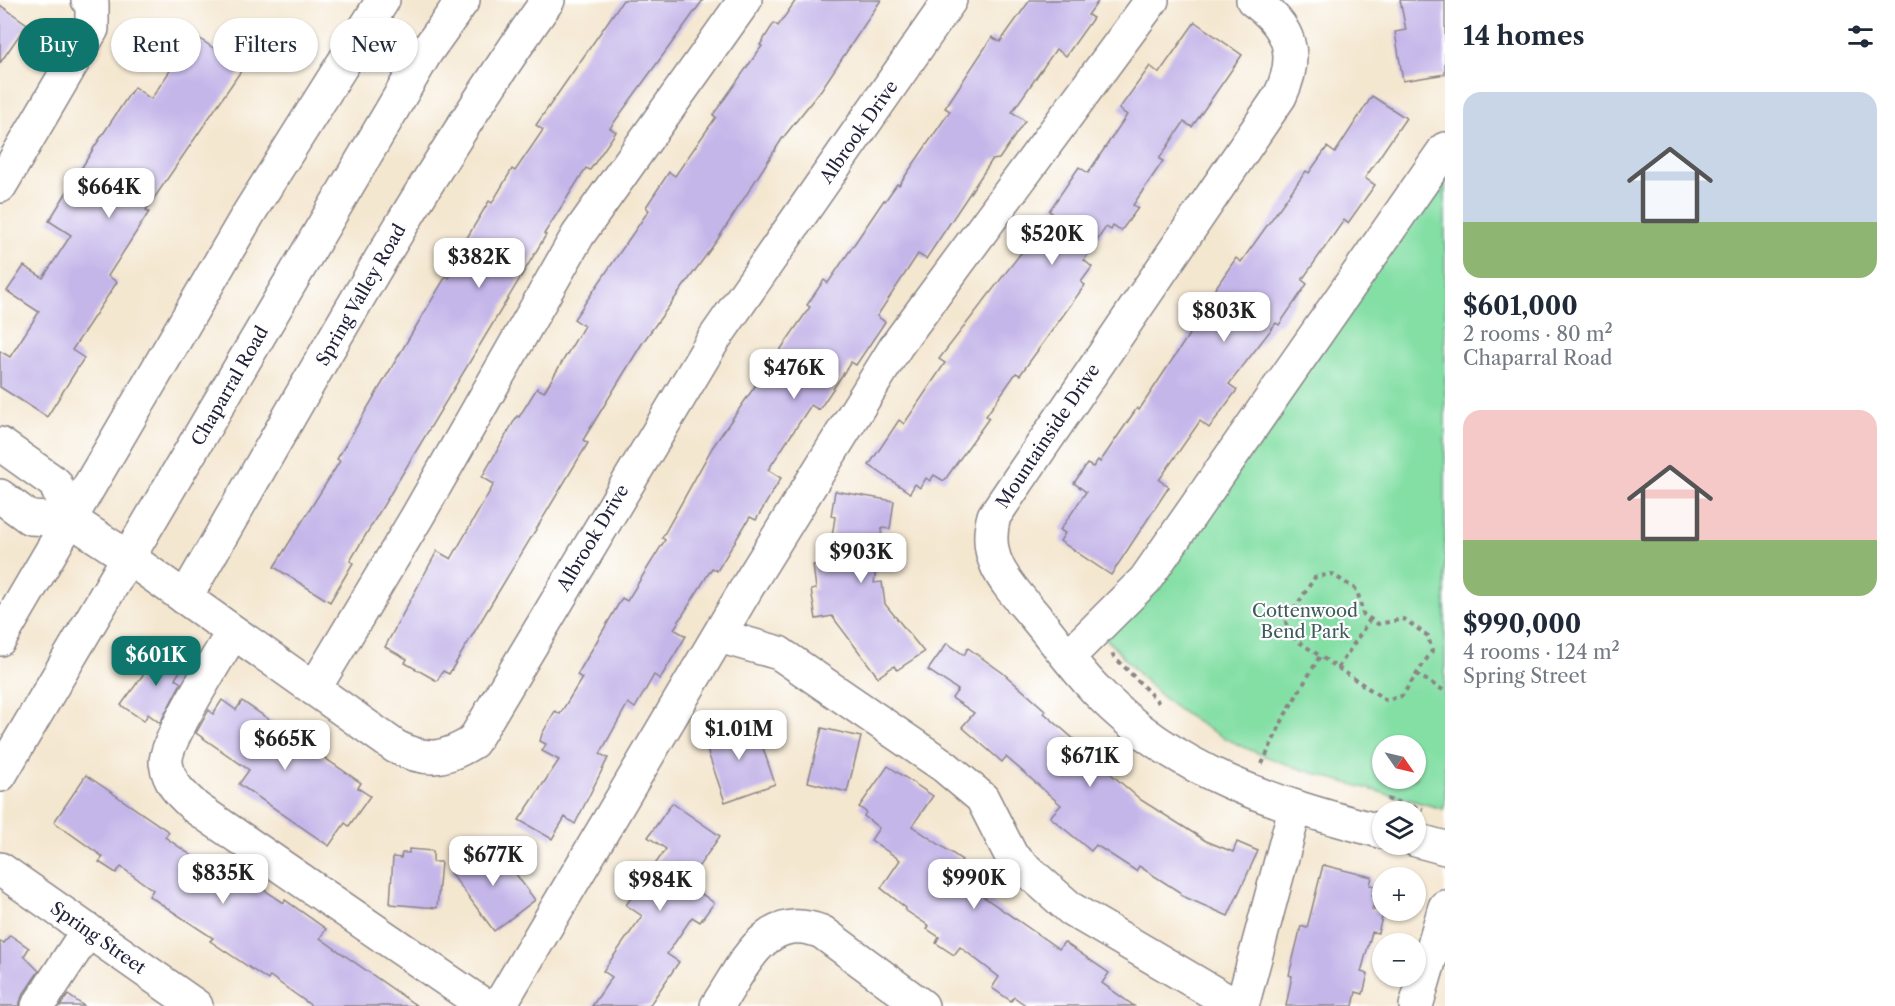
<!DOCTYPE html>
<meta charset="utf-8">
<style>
body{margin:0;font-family:"Libre Caslon Text",serif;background:#f6f6f7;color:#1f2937;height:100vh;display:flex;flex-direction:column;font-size:22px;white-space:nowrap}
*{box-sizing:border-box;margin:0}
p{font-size:20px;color:#747a83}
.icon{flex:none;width:33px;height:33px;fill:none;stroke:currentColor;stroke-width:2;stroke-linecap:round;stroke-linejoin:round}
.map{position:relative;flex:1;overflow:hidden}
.sheet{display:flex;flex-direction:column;background:#fff;width:450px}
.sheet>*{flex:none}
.top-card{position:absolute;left:18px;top:18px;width:570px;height:54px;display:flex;gap:12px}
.needle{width:39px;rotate:124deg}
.tools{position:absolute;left:1372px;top:735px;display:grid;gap:12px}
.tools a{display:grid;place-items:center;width:54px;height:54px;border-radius:50%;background:#fff;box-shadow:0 2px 4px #0004;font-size:30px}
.price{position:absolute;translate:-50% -51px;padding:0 14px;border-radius:12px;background:#fff;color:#222;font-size:20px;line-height:39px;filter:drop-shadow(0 2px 3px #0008)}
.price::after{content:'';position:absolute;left:50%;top:36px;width:18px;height:14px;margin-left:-9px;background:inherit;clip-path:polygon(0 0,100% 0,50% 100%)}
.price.selected{background:#0f766e;color:#fff}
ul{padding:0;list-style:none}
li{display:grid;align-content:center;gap:12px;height:318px;padding:0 18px}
li span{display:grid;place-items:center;height:186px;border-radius:18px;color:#555}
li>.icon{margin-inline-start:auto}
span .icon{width:108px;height:108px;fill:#fffc;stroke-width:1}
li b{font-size:26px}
h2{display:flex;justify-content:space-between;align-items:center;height:72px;padding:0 18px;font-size:26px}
.pill{padding:0 21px;border-radius:27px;background:#fff;box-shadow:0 2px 4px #0004;font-size:21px;line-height:54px}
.pill.selected{background:#0f766e;color:#fff}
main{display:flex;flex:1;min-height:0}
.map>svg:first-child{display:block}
</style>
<main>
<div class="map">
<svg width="1445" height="1006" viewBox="0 0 1445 1006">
<rect width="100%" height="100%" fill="#fff"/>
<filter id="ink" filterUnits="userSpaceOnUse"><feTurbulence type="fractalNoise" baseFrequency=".0167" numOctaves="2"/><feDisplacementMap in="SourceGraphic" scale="12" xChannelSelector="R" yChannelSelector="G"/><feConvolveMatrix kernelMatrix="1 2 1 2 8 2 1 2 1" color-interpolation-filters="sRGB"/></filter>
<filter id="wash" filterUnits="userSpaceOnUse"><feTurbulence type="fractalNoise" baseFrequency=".008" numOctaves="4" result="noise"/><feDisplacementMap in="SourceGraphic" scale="24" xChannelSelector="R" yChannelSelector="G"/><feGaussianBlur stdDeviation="1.35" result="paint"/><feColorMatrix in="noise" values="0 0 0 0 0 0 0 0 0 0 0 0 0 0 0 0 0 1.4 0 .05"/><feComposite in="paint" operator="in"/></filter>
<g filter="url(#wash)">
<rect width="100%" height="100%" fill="#f4e7d0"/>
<!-- green -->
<path fill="#84dfa5" stroke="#538070" stroke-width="1.5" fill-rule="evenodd" d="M 1445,174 L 1445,803 L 1443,809 C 1351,783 1252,765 1175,707 C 1148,687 1126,660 1104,636 ZM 1383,746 L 1416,746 L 1416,778 L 1383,778 Z"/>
<g id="blocks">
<!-- building -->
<g fill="#c5b6e9">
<polygon points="623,0 703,0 610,128 616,132 590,170 586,168 544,234 546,235 350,561 353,563 330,602 274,567 340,461 337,459 446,276 449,278 469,243 465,241 489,201 492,203 512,169 515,171 543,130 536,125"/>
<polygon points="796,0 881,0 821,90 782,139 718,239 643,342 583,440 588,443 449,674 443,671 437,681 405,663 407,659 385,647 437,551 451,559 494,484 482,477 517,416 519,417 537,388 544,392 584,326 574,319 649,210 646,207 669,172 675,176 716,117 713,115 762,46 760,45 774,23 778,26"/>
<polygon points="1030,0 1099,0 1088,15 1093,18 1066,56 1056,49 1012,112 1025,121 999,159 992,160 926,259 918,254 877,316 885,322 856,365 851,362 819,410 811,405 768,470 781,478 756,520 750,517 717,571 712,568 674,629 686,636 660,679 654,675 635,708 628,703 600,754 608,758 575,824 565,817 552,839 519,820 559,760 542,751 546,744 540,741 542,734 555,711 560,714 582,678 577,675 622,598 627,601 665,540 662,538 712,448 810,307 807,305 824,280 828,283 884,200 885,201 897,184 899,185 950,111 945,108 992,37 1000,42"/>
<polygon points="1400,0 1445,0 1445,74 1403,81 1395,32 1406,30"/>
<polygon points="0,5 27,24 0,63"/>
<polygon points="1195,22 1242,55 1192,127 1184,122 1159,159 1163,161 1133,205 1138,208 1121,231 1113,226 1111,230 1106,227 1084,260 1092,267 1081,282 1085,285 1020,375 1016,373 986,416 989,418 944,481 934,475 930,481 926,478 920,488 915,484 910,493 869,465 899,420 904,424 945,363 939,359 1052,213 1049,211 1079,167 1088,173 1127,115 1119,109 1150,66 1159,73"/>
<polygon points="194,35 243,68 146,210 149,212 108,276 117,282 72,350 84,358 47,417 0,387 0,351 10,357 39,312 7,291 24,266 43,278 71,235 49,221 95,146 134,87 151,99"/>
<polygon points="1372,96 1406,118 1365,178 1375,185 1348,223 1344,220 1302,280 1307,284 1279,325 1276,323 1229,384 1237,390 1209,428 1200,421 1159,480 1169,487 1111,575 1060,541 1065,533 1060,530 1086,492 1074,483 1087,464 1093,467 1098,460 1100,462 1137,408 1139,410 1194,327 1191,324 1236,258 1241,262 1306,171 1309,173 1327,147 1335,153"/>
<polygon points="835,491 894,501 890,529 882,528 874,583 882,582 885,604 924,652 897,670 894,666 878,677 832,616 816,619 811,590 816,589 813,565 828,563 835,517 831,516"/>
<polygon points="947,643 964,655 968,648 1003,673 1046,711 1044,713 1084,748 1083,750 1141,800 1206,841 1233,852 1237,842 1258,851 1228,916 1180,895 1181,893 1139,866 1136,871 1096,845 1091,851 1050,817 1061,805 1006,757 1002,762 962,727 974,713 952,698 958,690 928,670"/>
<polygon points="164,646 186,662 175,679 181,683 160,723 148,714 144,721 121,705"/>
<polygon points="222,700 236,710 242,701 361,783 358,788 370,796 349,826 345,823 329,846 239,784 249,770 196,733 209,710 213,714"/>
<polygon points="754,721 775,784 725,802 703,738"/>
<polygon points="822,728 861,737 847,792 808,782"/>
<polygon points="888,766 933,796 912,826 962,860 952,875 1059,949 1064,942 1109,973 1102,983 1134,1006 1027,1006 1014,997 1011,1001 992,988 999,977 960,947 954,955 936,943 939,937 927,929 929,926 905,910 906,908 881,888 900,860 871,840 879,828 864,816 866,812 859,807"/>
<polygon points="86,775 169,832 165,837 224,878 231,868 284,903 285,900 326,929 320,938 417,1006 312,1006 270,976 268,980 210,941 213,938 149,896 153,890 121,867 116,873 99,862 103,857 54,822"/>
<polygon points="672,803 720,836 687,883 714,903 700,922 692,917 667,954 679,962 649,1006 592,1006 612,977 603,971 642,916 626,905 666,849 648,837"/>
<polygon points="496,847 535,900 494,931 450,872 481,848 485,854"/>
<polygon points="409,849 433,851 433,862 441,862 437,908 390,904 393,857 401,858 402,853 409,853"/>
<polygon points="1323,865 1372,877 1370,885 1375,886 1372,896 1376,897 1372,910 1384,910 1378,933 1372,932 1361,972 1368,974 1363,994 1356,992 1353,1006 1286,1006 1292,976 1289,975 1301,926 1307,928"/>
<polygon points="10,935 29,948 24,956 39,971 22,996 19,1006 0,1006 0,941 4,943"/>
<polygon points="68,995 84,1006 60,1006"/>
</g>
</g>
</g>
<g filter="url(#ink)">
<use href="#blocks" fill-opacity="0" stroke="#8b8486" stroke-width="1.5"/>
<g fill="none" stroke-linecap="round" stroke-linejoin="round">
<defs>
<g id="minor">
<path d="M 1253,0 C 1290,27 1300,54 1280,96 L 994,516 C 981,562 1010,586 1037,619 C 1056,642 1074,667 1095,689 C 1175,774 1274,803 1383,832"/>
<polyline points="0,186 92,29 92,3 88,0"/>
<polyline points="0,444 55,483 71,520 30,518 0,496"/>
<path d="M 129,558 L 396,747 C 427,762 444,760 473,742 L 714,339 L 950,0"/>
<path d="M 185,598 C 302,397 413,190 548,0"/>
<path d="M 233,632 C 220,654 164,742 166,763 C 169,784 181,794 196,808 L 485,1006"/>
<polyline points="719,636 779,653 944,766 982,798 1012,857 1071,909 1236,1006"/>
<polyline points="1068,657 1145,580 1445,149"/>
<polyline points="314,689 417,517 578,235 745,0"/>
<polyline points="1416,840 1445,848"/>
<polyline points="0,869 196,1006"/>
<polyline points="38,1006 88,930"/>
<polyline points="499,1006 752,579 897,345 1152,0"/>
<path d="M 717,1006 C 744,966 765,909 822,932 L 922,1006"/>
<polyline points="1242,1006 1295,809"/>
<polyline points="1416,1006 1445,907"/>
</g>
<g id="major">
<polyline points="71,520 129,558"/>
<polyline points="0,639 249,213 383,0"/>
<polyline points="0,775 426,52 463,0"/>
</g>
</defs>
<!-- minor casing -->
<use href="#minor" stroke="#8b8486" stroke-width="36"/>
<!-- major casing -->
<use href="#major" stroke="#8b8486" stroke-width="36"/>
<!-- path -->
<g stroke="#8b8486" stroke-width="4" stroke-dasharray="4.5 4.5" stroke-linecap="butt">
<polyline points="1112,654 1159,703"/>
<polyline points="1338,668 1370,619"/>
<polyline points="1416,674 1445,691"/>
<polyline points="1262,764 1285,715 1320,656 1386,700 1402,696 1432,651 1428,636 1404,619 1378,624 1363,614 1357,590 1332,574 1315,577 1286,622 1290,636 1320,656"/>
<polyline points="1387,799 1423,809"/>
</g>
<!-- minor -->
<use href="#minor" stroke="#fff" stroke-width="33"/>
<!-- major -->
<use href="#major" stroke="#fff" stroke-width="33"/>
</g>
</g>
<g text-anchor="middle" stroke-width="4.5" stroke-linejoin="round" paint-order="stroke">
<!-- street labels -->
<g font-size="18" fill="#22223b" stroke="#fff">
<text transform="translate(859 132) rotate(-55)" y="6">Albrook Drive</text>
<text transform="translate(361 295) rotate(-60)" y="6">Spring Valley Road</text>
<text transform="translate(230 386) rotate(-60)" y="6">Chaparral Road</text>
<text transform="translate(1048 436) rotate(-56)" y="6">Mountainside Drive</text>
<text transform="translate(593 538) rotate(-59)" y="6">Albrook Drive</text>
<text transform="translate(98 938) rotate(35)" y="6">Spring Street</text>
</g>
<!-- park labels -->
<g font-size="18" fill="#3f5b5b" stroke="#fff">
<text x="1305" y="617">Cottenwood<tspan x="1305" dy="21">Bend Park</tspan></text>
</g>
</g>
</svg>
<div class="tools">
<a><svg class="needle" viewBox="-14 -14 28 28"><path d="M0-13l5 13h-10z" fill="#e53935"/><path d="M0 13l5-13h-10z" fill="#747a83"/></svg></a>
<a><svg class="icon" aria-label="layers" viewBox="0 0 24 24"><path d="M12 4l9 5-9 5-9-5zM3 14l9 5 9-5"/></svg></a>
<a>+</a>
<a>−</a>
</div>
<b class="price" style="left:109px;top:219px">$664K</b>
<b class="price" style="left:1052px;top:266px">$520K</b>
<b class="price" style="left:479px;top:289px">$382K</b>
<b class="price" style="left:1224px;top:343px">$803K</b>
<b class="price" style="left:794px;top:400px">$476K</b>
<b class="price" style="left:861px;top:584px">$903K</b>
<b class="price selected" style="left:156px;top:687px">$601K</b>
<b class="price" style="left:739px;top:761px">$1.01M</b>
<b class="price" style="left:285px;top:771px">$665K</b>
<b class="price" style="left:1090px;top:788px">$671K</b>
<b class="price" style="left:493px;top:887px">$677K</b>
<b class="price" style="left:223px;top:905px">$835K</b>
<b class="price" style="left:974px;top:910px">$990K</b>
<b class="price" style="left:660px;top:912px">$984K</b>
<div class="top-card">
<a class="pill selected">Buy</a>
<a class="pill">Rent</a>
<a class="pill">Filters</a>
<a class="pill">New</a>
</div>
</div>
<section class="sheet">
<h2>14 homes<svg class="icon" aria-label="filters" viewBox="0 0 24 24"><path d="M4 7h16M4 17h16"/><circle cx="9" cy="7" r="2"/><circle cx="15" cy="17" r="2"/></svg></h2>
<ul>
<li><span style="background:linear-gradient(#c9d6e8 70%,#8fb573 0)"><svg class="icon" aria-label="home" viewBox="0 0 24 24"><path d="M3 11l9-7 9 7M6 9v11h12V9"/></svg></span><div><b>$601,000</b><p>2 rooms · 80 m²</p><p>Chaparral Road</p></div></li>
<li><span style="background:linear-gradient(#f6c9c9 70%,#8fb573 0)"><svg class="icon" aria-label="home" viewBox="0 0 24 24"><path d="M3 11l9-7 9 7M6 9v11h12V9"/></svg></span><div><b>$990,000</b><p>4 rooms · 124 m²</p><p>Spring Street</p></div></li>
</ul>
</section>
</main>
